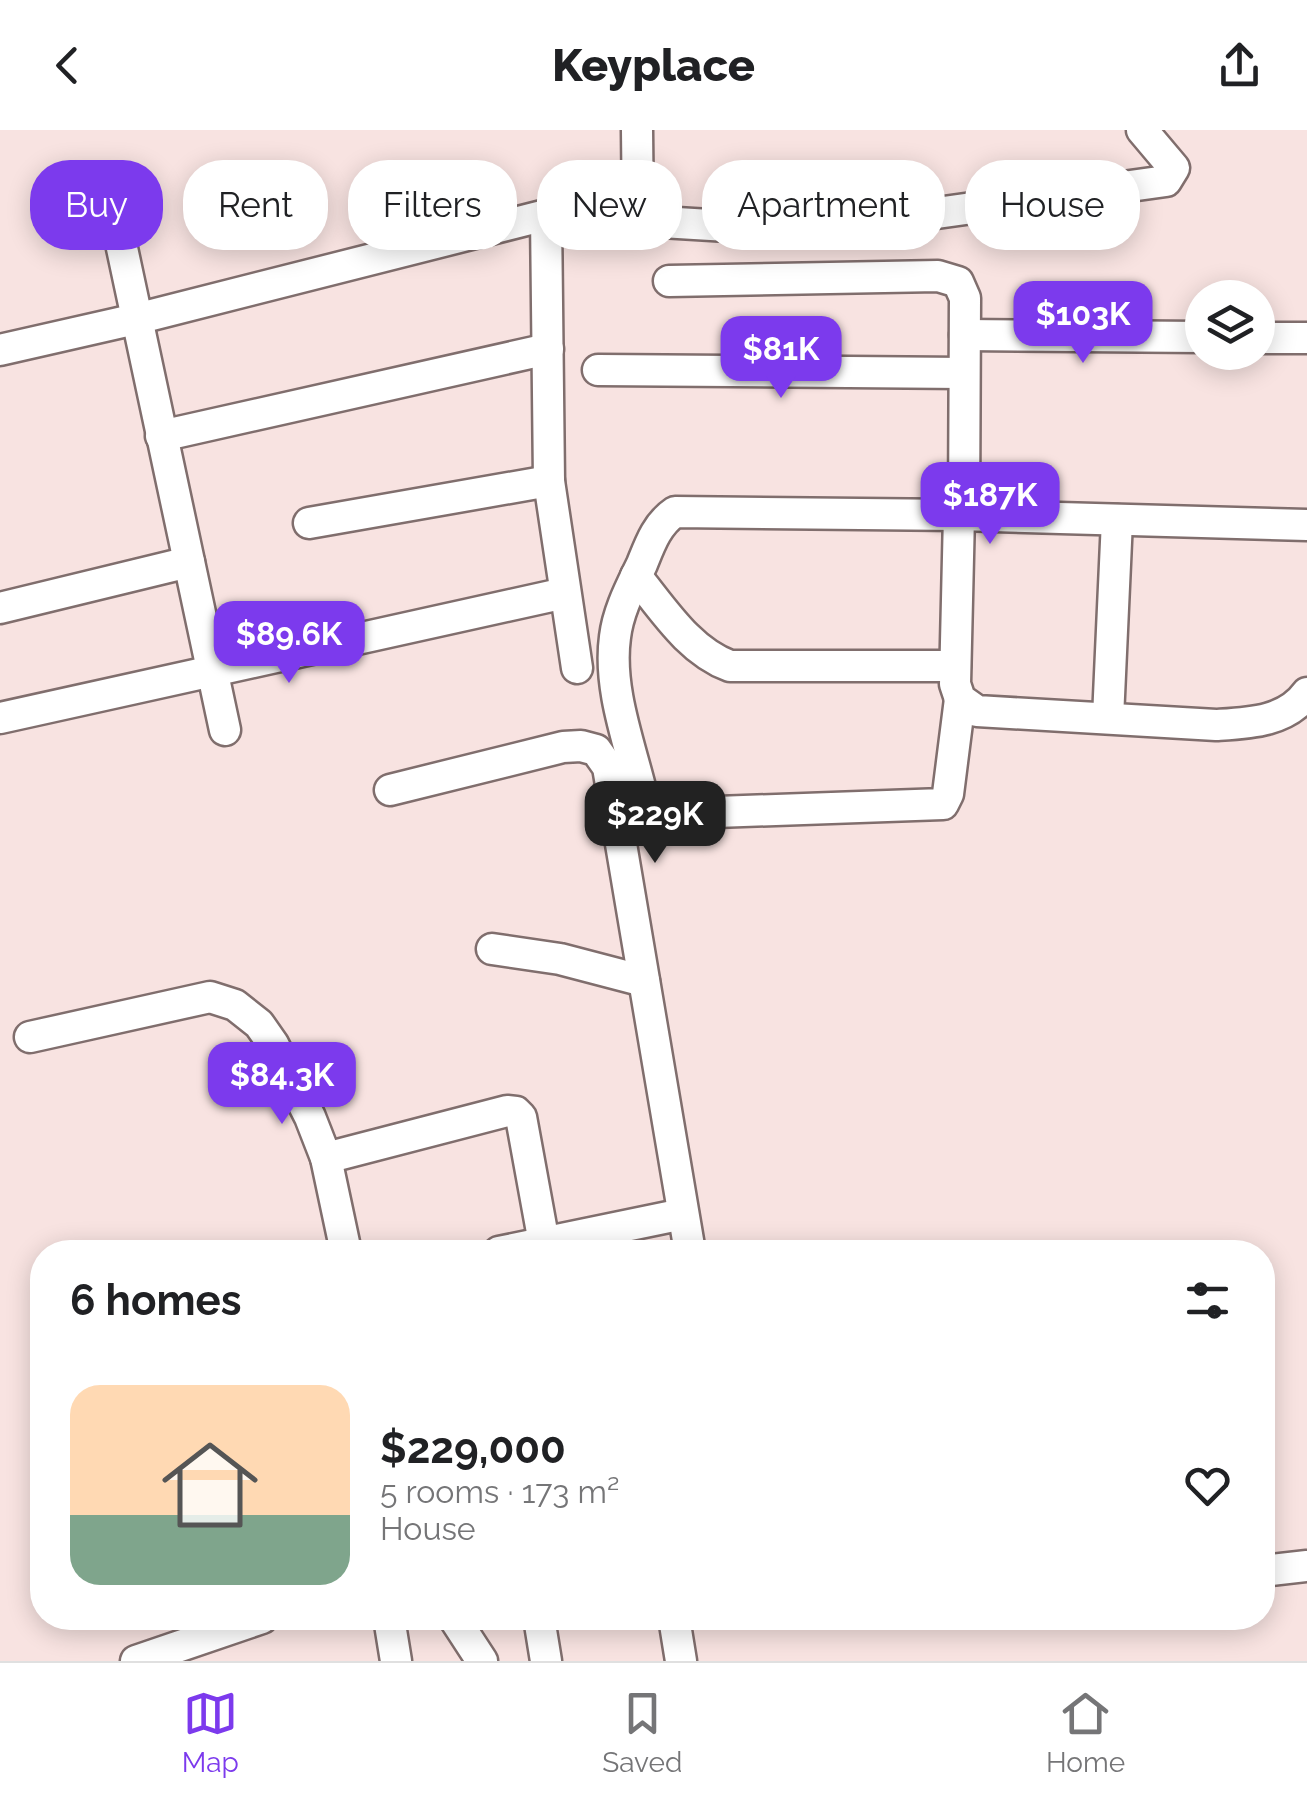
<!DOCTYPE html>
<meta charset="utf-8">
<style>
body{margin:0;font-family:Raleway,sans-serif;background:#f6f6f6;color:#202124;height:100vh;display:flex;flex-direction:column;font-size:38px;white-space:nowrap}
*{box-sizing:border-box;margin:0}
p{font-size:32px;color:#757577}
.icon{flex:none;width:55px;height:55px;fill:none;stroke:currentColor;stroke-width:2;stroke-linecap:round;stroke-linejoin:round}
.map{position:relative;flex:1;overflow:hidden}
.details{position:absolute;left:30px;top:1110px;width:1245px;height:390px;display:flex;flex-direction:column;background:#fff;border-radius:40px;box-shadow:0 5px 25px #0003}
.details>*{flex:none}
.banner{position:absolute;left:30px;top:30px;width:1248px;height:90px;display:flex;gap:20px}
.controls{position:absolute;left:1185px;top:150px;display:grid;gap:20px}
.controls a{display:grid;place-items:center;width:90px;height:90px;border-radius:50%;background:#fff;box-shadow:0 5px 25px #0003;font-size:50px}
.price{position:absolute;translate:-50% -85px;padding:0 22px;border-radius:20px;background:#7c3aed;color:#fff;font-size:32px;line-height:65px;filter:drop-shadow(0 2px 5px #0008)}
.price::after{content:'';position:absolute;left:50%;top:60px;width:30px;height:22px;margin-left:-15px;background:inherit;clip-path:polygon(0 0,100% 0,50% 100%)}
.price.selected{background:#222;color:#fff}
ul{padding:0;list-style:none}
li{display:flex;align-items:center;gap:30px;height:250px;padding:0 40px}
li+li{border-top:2px solid #e0e0e0}
li span{display:grid;place-items:center;flex:none;width:280px;height:200px;border-radius:30px;color:#555}
li>.icon{margin-inline-start:auto}
span .icon{width:120px;height:120px;fill:#fffc;stroke-width:1}
li b{font-size:42px}
h2{display:flex;justify-content:space-between;align-items:center;height:120px;padding:0 40px;font-size:42px}
.pill{padding:0 35px;border-radius:40px;background:#fff;box-shadow:0 5px 25px #0003;font-size:35px;line-height:90px}
.pill.selected{background:#7c3aed;color:#fff}
header{display:flex;justify-content:space-between;align-items:center;height:130px;padding:0 40px;background:#fff;font-size:45px;font-weight:800}
.tabs{display:flex;justify-content:space-around;align-items:center;height:140px;border-top:2px solid #e0e0e0;background:#fff;font-size:28px;color:#757577}
.tabs a{display:grid;justify-items:center;gap:5px}
.tabs .selected{color:#7c3aed}
.map>svg:first-child{display:block}
</style>
<header><svg class="icon" aria-label="back" viewBox="0 0 24 24"><path d="M15 5l-7 7 7 7"/></svg>Keyplace<svg class="icon" aria-label="share" viewBox="0 0 24 24"><path d="M12 15V3M7 8l5-5 5 5M5 13v7h14v-7"/></svg></header>
<div class="map">
<svg width="1307" height="1531" viewBox="0 0 1307 1531">
<rect width="100%" height="100%" fill="#f8e3e1"/>
<g fill="none" stroke-linecap="round" stroke-linejoin="round">
<defs>
<g id="street">
<polyline points="637,0 638,92"/>
<polyline points="113,76 225,600"/>
<polyline points="546,85 549,351 577,538"/>
<polyline points="669,151 938,146 958,152 965,168 964,386"/>
<polyline points="965,205 1202,207"/>
<polyline points="1258,208 1307,208"/>
<polyline points="0,220 136,189 546,85 808,101 1166,51 1174,38 1142,0"/>
<polyline points="598,240 964,243"/>
<polyline points="161,306 548,219"/>
<path d="M 959,385 L 955,554 L 960,569 L 977,581 L 1216,595 C 1249,593 1286,592 1307,563"/>
<polyline points="309,393 549,351"/>
<path d="M 636,446 C 663,479 689,521 730,536 L 955,536"/>
<polyline points="0,478 189,432"/>
<path d="M 960,569 L 948,664 L 943,674 L 661,684 L 648,676 L 641,661 C 629,612 608,558 615,507 C 618,481 631,457 642,434 C 650,414 657,394 675,382 L 959,385 L 1307,395"/>
<polyline points="0,588 565,463"/>
<polyline points="1108,588 1117,390"/>
<polyline points="390,660 563,617 581,616 596,620 608,637 690,1122"/>
<polyline points="492,819 560,829 644,851"/>
<polyline points="30,907 210,867 235,875 259,894 273,914 310,987 326,1028 346,1122"/>
<polyline points="326,1028 507,981 516,982 521,987 544,1113"/>
<polyline points="499,1122 683,1084"/>
<polyline points="1262,1441 1307,1436"/>
<polyline points="389,1488 396,1531"/>
<polyline points="454,1488 482,1531"/>
<polyline points="539,1488 546,1531"/>
<polyline points="674,1488 681,1531"/>
<polyline points="136,1531 262,1488"/>
</g>
</defs>
<!-- street casing -->
<use href="#street" stroke="#806e6d" stroke-width="35"/>
<!-- street -->
<use href="#street" stroke="#fff" stroke-width="30"/>
</g>
</svg>
<div class="controls">
<a><svg class="icon" aria-label="layers" viewBox="0 0 24 24"><path d="M12 4l9 5-9 5-9-5zM3 14l9 5 9-5"/></svg></a>
</div>
<b class="price" style="left:1083px;top:236px">$103K</b>
<b class="price" style="left:781px;top:271px">$81K</b>
<b class="price" style="left:990px;top:417px">$187K</b>
<b class="price" style="left:289px;top:556px">$89.6K</b>
<b class="price selected" style="left:655px;top:736px">$229K</b>
<b class="price" style="left:282px;top:997px">$84.3K</b>
<div class="banner">
<a class="pill selected">Buy</a>
<a class="pill">Rent</a>
<a class="pill">Filters</a>
<a class="pill">New</a>
<a class="pill">Apartment</a>
<a class="pill">House</a>
</div>
<section class="details">
<h2>6 homes<svg class="icon" aria-label="filters" viewBox="0 0 24 24"><path d="M4 7h16M4 17h16"/><circle cx="9" cy="7" r="2"/><circle cx="15" cy="17" r="2"/></svg></h2>
<ul>
<li><span style="background:linear-gradient(#ffd9b3 65%,#7fa58c 0)"><svg class="icon" aria-label="home" viewBox="0 0 24 24"><path d="M3 11l9-7 9 7M6 9v11h12V9"/></svg></span><div><b>$229,000</b><p>5 rooms · 173 m²</p><p>House</p></div><svg class="icon" aria-label="heart" viewBox="0 0 24 24"><path d="M12 20l-8-8c-3-5 5-10 8-4 3-6 11-1 8 4z"/></svg></li>
</ul>
</section>
</div>
<nav class="tabs">
<a class="selected"><svg class="icon" aria-label="map" viewBox="0 0 24 24"><path d="M3 6l6-2 6 2 6-2v14l-6 2-6-2-6 2zM9 4v14M15 6v14"/></svg>Map</a>
<a><svg class="icon" aria-label="saved" viewBox="0 0 24 24"><path d="M7 4h10v16l-5-4-5 4z"/></svg>Saved</a>
<a><svg class="icon" aria-label="home" viewBox="0 0 24 24"><path d="M3 11l9-7 9 7M6 9v11h12V9"/></svg>Home</a>
</nav>
